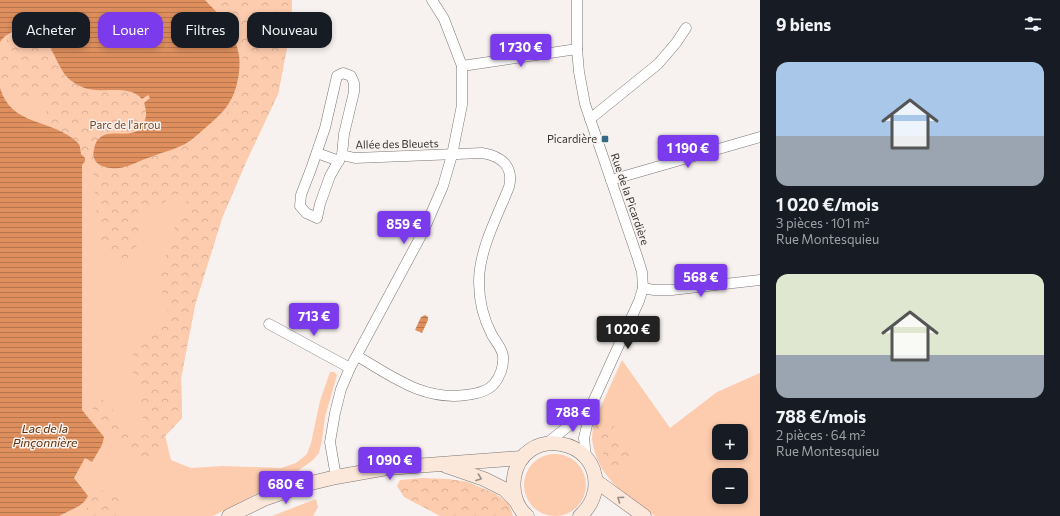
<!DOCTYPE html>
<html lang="fr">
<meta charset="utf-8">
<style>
body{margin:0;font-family:Commissioner,sans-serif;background:#242831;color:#f1f3f6;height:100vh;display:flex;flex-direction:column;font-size:15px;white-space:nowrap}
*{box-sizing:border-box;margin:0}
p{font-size:13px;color:#9ea1a6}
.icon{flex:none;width:22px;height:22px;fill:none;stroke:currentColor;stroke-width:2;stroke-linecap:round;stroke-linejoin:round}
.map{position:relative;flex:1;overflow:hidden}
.details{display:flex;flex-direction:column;background:#171b24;width:300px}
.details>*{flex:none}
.banner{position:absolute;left:12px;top:12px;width:380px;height:36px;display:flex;gap:8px}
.controls{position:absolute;left:712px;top:424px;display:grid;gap:8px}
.controls a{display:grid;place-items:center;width:36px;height:36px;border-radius:8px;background:#171b24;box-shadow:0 2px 6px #0003;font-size:20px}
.price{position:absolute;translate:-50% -34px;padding:0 9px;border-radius:4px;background:#7c3aed;color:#fff;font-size:13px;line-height:26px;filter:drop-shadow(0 1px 2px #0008)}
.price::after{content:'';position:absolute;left:50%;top:24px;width:12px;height:9px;margin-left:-6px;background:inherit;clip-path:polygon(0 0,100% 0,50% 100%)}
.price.current{background:#222;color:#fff}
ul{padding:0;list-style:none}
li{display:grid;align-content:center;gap:8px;height:212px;padding:0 16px}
li span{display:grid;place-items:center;height:124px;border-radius:12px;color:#555}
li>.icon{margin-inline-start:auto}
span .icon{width:72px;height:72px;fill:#fffc;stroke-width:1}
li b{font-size:17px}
h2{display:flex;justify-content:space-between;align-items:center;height:48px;padding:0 16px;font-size:17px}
.tag{padding:0 14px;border-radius:12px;background:#171b24;box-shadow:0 2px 6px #0003;font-size:14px;line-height:36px}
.tag.current{background:#7c3aed;color:#fff}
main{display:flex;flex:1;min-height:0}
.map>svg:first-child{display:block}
</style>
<main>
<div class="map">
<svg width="760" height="516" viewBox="0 0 760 516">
<defs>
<pattern id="forest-crowns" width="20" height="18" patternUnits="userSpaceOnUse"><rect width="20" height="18" fill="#fdcbad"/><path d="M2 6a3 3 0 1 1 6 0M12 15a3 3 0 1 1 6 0" fill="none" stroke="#daaf95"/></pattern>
<pattern id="water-rules" width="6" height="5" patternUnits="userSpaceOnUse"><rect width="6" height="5" fill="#de8f5d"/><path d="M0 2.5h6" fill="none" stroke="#b5764e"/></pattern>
</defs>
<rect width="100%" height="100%" fill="#f7f2ef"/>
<!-- green -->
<g fill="#fdcbad" fill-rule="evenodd">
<polygon points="0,0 292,0 291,27 278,94 246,162 222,218 195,305 181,378 182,418 165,436 171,460 191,468 222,466 281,468 296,463 307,454 311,443 320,401 330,372 334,372 337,375 325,417 322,440 319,453 313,460 295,473 266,485 262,491 213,516 0,516"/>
<path d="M 622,360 L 670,428 L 717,392 L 760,373 L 760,516 L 655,516 L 621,491 L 612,482 L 602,469 L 596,456 L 593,446 L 592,438 L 593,427 L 599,411 ZM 719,431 L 741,431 L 741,453 L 719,453 ZM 719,475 L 741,475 L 741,497 L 719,497 Z"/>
<circle cx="555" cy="485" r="31"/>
<polygon points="316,499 318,507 313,516 272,516"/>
</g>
<!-- forest -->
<g fill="url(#forest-crowns)">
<polygon points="210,0 292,0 291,27 278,94 246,162 222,218 195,305 181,378 182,418 165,436 168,448 144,465 120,446 93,410 92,399 100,397 130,428 148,436 149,430 140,412 142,389 133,378 133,352 169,315 159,281 170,239 185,203 195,189 182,192 141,215 134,263 117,262 99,239 93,169 83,151 55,134 43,103 33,98 15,100 4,90 0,74 0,51 3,43 12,35 26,32 65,36 138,87 158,106 173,136 188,148 209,132 229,110 238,94 243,69 242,50 232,25 214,3"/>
<polygon points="601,420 611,421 629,455 630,467 620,472 607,461 596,438 596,425"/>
<polygon points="422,478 449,479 468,482 496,494 509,504 513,516 440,516 404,497 397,486 400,480"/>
<polygon points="95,488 122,498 120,516 84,516"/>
</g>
<!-- water -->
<g fill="url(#water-rules)">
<path d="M 0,0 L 205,0 C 214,10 224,18 230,30 C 234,38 238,47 239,56 C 241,69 237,92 229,103 C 223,113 213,121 204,129 C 198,134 192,140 185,144 C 174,150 162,152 151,157 C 140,160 130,167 119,168 C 111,169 98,167 95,160 C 92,155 94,150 95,145 C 104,121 137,147 145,120 C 147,114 146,109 144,103 L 150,98 L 148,95 L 142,99 C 127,82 98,97 78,85 C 75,83 71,81 68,78 C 52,61 50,25 20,29 C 12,31 5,35 0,42 Z"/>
<path d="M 0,88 C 11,125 47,119 72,138 C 76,141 79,143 80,147 C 80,148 81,153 81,154 C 82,155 84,157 85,158 L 85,161 L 82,165 L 82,410 L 104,437 L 102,445 L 92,462 L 85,458 L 74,478 L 88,496 L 84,502 L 79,506 L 59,516 L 0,516 Z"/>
<polygon points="425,315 428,317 428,320 422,333 415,330 421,317"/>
</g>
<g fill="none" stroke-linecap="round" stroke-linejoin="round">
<defs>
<g id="minor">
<polyline points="577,0 577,49 579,72 585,104 637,256 642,272 643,288 639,301 592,404 584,438 586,458"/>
<polyline points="462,66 577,49"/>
<polygon points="343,73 351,76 354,83 354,92 344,134 342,155 330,176 320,204 317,218 306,213 300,206 301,195 311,169 325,128 337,76"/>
<polyline points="590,119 658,64 676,43 686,28"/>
<polyline points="317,153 339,161"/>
<path d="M 342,155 L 355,158 L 482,153 C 502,156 514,167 509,187 C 497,217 479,250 479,282 C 479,301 483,318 492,335 C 496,342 502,348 503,356 C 504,366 500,377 494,384 C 487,392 476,394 466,395 C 423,401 392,376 357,356"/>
<polyline points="611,180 760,137"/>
<polyline points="643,288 654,290 672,290 760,280"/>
<polyline points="269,324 350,368"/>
<polyline points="547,443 566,428 592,404"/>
<polyline points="336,477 330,442 335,413 341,389 350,368 423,232 443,186 452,155 462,105 462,66 444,19 432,0"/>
</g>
<g id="secondary">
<polyline points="446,466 484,479 504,489 516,501"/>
<polyline points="596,481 644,516"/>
<polyline points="229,516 264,499 307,484 336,477 387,468 522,458"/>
<path d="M 527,516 C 516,507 512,492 514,478 C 521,425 602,436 595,490 C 593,501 588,509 580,516"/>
</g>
</defs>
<!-- minor casing -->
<use href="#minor" stroke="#7a7573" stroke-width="11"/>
<!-- secondary casing -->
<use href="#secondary" stroke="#7a7573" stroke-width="15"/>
<!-- minor -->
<use href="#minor" stroke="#fff" stroke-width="10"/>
<!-- secondary -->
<use href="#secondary" stroke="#fce8db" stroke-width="14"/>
</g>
<!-- one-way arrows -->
<defs><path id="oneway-chevron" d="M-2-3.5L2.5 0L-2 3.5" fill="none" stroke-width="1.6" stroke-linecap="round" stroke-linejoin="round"/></defs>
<g stroke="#9a8f88">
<use href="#oneway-chevron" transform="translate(479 478) rotate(20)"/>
<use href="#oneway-chevron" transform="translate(620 499) rotate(-144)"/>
</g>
<!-- markers -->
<rect fill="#336a85" stroke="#f7f2ef" stroke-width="1.5" x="601" y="135" width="8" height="8" rx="2"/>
<g text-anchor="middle" stroke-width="3" stroke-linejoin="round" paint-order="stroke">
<!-- park labels -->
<g font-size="11" fill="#784421" stroke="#f7f2ef">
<text x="125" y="129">Parc de l'arrou</text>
</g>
<!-- poi labels -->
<g font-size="11" fill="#383634" stroke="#f7f2ef" text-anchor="end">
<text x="597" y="143">Picardière</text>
</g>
<!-- street labels -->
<g font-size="11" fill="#383634" stroke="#f7f2ef">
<text transform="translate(397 144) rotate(-1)" y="4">Allée des Bleuets</text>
<text transform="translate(630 199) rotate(71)" y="4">Rue de la Picardière</text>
</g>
<!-- water labels -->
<g font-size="12" font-style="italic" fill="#612f07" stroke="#f7f2ef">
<text x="45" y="433">Lac de la<tspan x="45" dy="14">Pinçonnière</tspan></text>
</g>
</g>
</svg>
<div class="controls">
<a>+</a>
<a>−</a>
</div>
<b class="price" style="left:521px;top:68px">1 730 €</b>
<b class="price" style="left:688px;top:169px">1 190 €</b>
<b class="price" style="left:404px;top:245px">859 €</b>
<b class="price" style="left:701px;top:298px">568 €</b>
<b class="price" style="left:314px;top:337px">713 €</b>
<b class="price current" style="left:628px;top:350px">1 020 €</b>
<b class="price" style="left:573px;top:433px">788 €</b>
<b class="price" style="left:390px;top:481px">1 090 €</b>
<b class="price" style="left:286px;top:505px">680 €</b>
<div class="banner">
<a class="tag">Acheter</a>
<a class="tag current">Louer</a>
<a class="tag">Filtres</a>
<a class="tag">Nouveau</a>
</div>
</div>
<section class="details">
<h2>9 biens<svg class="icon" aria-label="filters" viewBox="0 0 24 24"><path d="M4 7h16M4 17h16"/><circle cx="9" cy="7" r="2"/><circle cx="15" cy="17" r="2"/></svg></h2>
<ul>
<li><span style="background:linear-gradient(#a9c7e8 60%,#9aa5b1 0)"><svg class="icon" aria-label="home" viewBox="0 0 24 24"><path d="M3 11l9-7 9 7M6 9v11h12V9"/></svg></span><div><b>1 020 €/mois</b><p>3 pièces · 101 m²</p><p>Rue Montesquieu</p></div></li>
<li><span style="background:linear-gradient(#dfe7d0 65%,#9aa5b1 0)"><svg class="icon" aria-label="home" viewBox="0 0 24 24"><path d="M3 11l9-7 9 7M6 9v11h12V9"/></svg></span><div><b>788 €/mois</b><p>2 pièces · 64 m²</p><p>Rue Montesquieu</p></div></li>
</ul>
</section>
</main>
